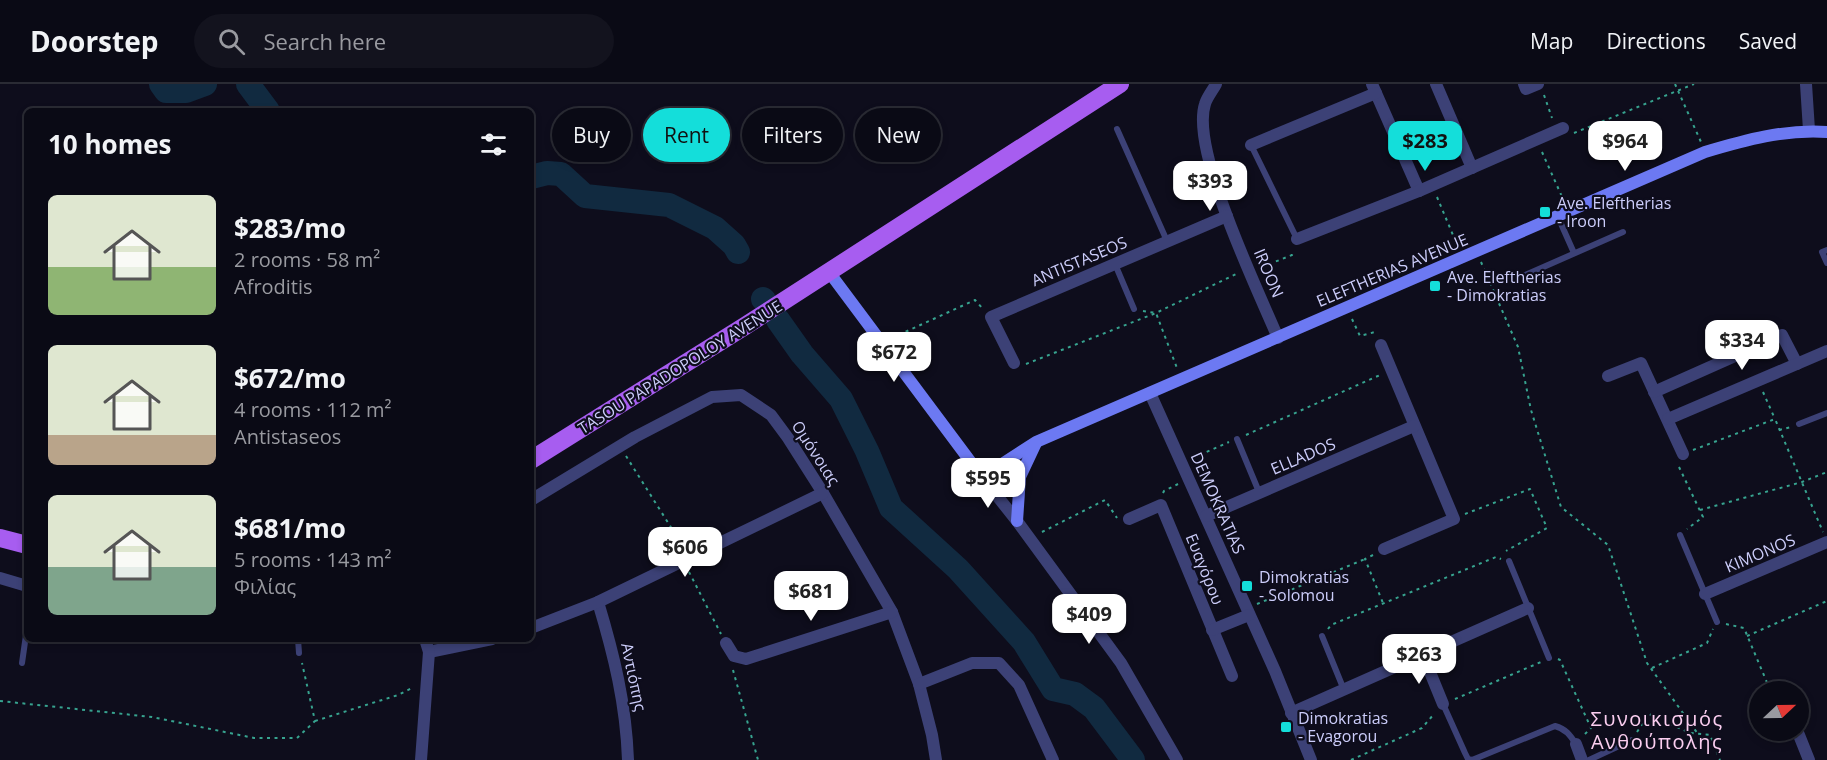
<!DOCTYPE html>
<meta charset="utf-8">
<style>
body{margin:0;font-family:"Open Sans",sans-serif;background:#13131e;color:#f1f3f6;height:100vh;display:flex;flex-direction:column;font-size:22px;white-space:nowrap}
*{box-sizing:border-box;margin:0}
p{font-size:20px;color:#999aa0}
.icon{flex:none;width:33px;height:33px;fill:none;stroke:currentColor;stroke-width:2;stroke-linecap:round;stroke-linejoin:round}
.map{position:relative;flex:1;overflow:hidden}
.drawer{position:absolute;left:24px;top:24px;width:510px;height:534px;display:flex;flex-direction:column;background:#0a0a15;border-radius:9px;box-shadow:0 3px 9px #0003,0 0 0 2px #2a2b34}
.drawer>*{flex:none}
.banner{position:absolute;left:552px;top:24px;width:570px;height:54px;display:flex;gap:12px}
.needle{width:39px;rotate:68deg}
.controls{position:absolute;left:1749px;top:597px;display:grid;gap:12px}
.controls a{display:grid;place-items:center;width:60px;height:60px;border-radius:50%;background:#0a0a15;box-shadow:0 3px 9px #0003,0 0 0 2px #2a2b34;font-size:30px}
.price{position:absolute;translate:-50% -51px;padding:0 14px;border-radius:12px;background:#fff;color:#222;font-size:20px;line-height:39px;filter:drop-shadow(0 2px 3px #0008)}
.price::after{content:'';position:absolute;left:50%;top:36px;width:18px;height:14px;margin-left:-9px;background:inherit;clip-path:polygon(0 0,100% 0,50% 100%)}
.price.on{background:#14deda;color:#111}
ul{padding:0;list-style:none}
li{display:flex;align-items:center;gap:18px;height:150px;padding:0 24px}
li span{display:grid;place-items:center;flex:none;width:168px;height:120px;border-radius:9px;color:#555}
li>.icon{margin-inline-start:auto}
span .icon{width:72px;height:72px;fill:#fffc;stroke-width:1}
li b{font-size:26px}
h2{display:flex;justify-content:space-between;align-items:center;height:72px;padding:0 24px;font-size:26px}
.chip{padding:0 21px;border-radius:27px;background:#0a0a15;box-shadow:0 3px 9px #0003,0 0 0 2px #2a2b34;font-size:21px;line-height:54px}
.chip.on{background:#14deda;color:#111}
header{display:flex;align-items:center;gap:36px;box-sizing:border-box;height:84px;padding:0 30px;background:#0a0a15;border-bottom:2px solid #2a2b34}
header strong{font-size:28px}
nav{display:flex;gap:33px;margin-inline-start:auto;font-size:21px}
.search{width:420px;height:54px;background:#13131e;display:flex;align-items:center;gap:15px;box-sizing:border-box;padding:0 21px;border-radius:33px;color:#999aa0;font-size:22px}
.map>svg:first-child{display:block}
</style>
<header>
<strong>Doorstep</strong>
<div class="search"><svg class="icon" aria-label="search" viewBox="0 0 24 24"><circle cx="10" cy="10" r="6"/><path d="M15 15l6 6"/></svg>Search here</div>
<nav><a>Map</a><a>Directions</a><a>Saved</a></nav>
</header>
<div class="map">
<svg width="1827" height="676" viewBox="0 0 1827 676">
<rect width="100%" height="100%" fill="#0e0d1c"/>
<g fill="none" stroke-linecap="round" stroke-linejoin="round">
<!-- river -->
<g stroke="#112a40" stroke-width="24">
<polyline points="161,0 166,7 186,7 205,0"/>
<polyline points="248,0 268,27"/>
<polyline points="531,93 547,89 561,90 585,112 669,121 715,144 734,161 738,168"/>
<polyline points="763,215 764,216"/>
<polyline points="778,236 802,270 841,315 867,367 891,424 958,485 1024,558 1053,605 1075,610 1094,624 1133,676"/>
</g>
<!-- path -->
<g stroke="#37a38f" stroke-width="2" stroke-dasharray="3 4.5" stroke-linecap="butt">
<polyline points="1675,0 1701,58"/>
<polyline points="1544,11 1552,34"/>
<polyline points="1574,49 1694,0"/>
<polyline points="1542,68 1563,115"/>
<polyline points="1437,113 1458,163"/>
<polyline points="1481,178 1518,263 1531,326 1561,423 1608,461 1647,579 1698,650"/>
<polyline points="1262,183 1292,171 1293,167"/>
<polyline points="1143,227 1156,229 1177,284"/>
<polyline points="1352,235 1360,252 1375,248 1376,251"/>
<polyline points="892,254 975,216 983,225"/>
<polyline points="1026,280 1156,229 1236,190"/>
<polyline points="1763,308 1775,335"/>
<polyline points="1779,346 1791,343"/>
<polyline points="1246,351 1380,291"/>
<polyline points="1693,366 1775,335 1823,448"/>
<polyline points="626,372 684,464"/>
<polyline points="1193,374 1229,358"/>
<polyline points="1679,383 1703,433 1687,445"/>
<polyline points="1163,409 1164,407 1178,400"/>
<polyline points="1700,426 1802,398 1827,388"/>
<polyline points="1465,430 1530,405 1547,444 1506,467"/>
<polyline points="1042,448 1105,416 1117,434"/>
<polyline points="1373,471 1365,475 1383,519"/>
<polyline points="689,488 721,550"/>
<polyline points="1257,520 1365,475"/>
<polyline points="1726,540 1744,544 1771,608"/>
<polyline points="1328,545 1331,541 1496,473 1501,475"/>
<polyline points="1747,552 1827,517"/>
<polyline points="1558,575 1560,576 1591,644 1584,651"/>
<polyline points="1652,584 1707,559 1713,545"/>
<polyline points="733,586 758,676"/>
<polyline points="1455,615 1541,578"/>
<polyline points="0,617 152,633 254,654 297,654 315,637 302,579"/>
<polyline points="315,637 398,611 414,603"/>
<polyline points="1637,648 1649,630 1690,649 1710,651 1720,676"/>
<polyline points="1351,676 1422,644 1434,630"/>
</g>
<!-- lane -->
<g stroke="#3c4176" stroke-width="6">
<polyline points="1117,45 1167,157"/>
<polyline points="1251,61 1297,155"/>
<polyline points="1558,133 1574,169"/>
<polyline points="1827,166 1822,168 1827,179"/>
<polyline points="1115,180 1134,225"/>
<polyline points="1523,192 1623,148"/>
<polyline points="1799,340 1827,329"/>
<polyline points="1237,355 1259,408"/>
<polyline points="1680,451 1717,538"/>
<polyline points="1509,477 1549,574"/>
<polyline points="1322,552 1344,606"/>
<polyline points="298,555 299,569"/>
<polyline points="22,579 27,544"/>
<path d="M 1443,620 L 1465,669 L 1468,675 L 1472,676 L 1555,642 C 1566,645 1570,651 1576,660"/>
<polyline points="1589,676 1632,656"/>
</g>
<!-- street -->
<g stroke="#3c4176" stroke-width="12">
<path d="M 1216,0 C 1213,6 1207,13 1205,20 C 1190,66 1258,206 1278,254"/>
<polyline points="1372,0 1419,107"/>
<polyline points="1436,0 1472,84"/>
<polyline points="1524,0 1526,5 1538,0"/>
<polyline points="1806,0 1809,46"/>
<polyline points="1251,61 1376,9"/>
<polyline points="1297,155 1419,107 1563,44"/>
<polyline points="1381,261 1454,435 1384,465"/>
<polyline points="1014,279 991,233 1227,132"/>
<polyline points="1608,292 1641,279 1683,370"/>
<polyline points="1654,308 1782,251 1797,280"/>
<polyline points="1150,309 1275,587 1311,676"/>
<polyline points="1668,335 1827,267"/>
<polyline points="982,393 1017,437 1121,579 1177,676"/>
<polyline points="531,416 635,353 712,313 741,311 771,331 788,354 823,409 892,528 919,600 932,651 936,676"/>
<polyline points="1206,432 1414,342"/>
<polyline points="1129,435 1161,421 1232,592"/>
<polyline points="0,494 27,502"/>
<polyline points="1705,510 1827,458"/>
<path d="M 598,518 C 614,571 626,620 628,676"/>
<polyline points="531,544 598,518 823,409"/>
<polyline points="1212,546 1249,531"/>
<polyline points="726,559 734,572 746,575 892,528"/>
<polyline points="429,568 492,555"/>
<polyline points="1423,571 1443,620"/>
<polyline points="919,600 972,579 999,579 1019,601 1053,676"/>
<polyline points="1291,629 1528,524"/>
<polyline points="1797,646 1809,676"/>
<polyline points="1576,660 1582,676"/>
<polyline points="421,676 429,568 425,555"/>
</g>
<!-- secondary -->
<g stroke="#6c79f2" stroke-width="12">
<path d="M 829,188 L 982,393 L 1036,358 L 1705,68 C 1745,56 1785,45 1827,48"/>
<polyline points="1017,437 1020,393 1036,359"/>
</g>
<!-- primary -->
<g stroke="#a75df0" stroke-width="18">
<polyline points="531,376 745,242 1120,0"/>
<polyline points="0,454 27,461"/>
</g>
</g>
<!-- markers -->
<g fill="#14deda" stroke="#0e0d1c" stroke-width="2">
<rect x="1539" y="122" width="12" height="12" rx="3"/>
<rect x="1429" y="196" width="12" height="12" rx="3"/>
<rect x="1241" y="496" width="12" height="12" rx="3"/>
<rect x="1280" y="637" width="12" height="12" rx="3"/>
</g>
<g text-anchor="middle" stroke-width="4.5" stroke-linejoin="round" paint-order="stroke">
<!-- poi labels -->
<g font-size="16" fill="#cccdfa" stroke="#0e0d1c" text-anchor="start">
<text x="1557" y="125">Ave. Eleftherias<tspan x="1557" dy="18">- Iroon</tspan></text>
<text x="1447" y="199">Ave. Eleftherias<tspan x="1447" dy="18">- Dimokratias</tspan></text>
<text x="1259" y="499">Dimokratias<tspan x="1259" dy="18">- Solomou</tspan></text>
<text x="1298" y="640">Dimokratias<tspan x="1298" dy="18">- Evagorou</tspan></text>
</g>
<!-- street labels -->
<g font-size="16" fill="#cccdfa" stroke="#0e0d1c">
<text transform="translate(1079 177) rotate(-23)" y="6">ANTISTASEOS</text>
<text transform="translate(1392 186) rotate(-23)" y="6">ELEFTHERIAS AVENUE</text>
<text transform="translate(1269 189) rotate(67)" y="6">IROON</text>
<text transform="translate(680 283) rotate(-32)" y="6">TASOU PAPADOPOLOY AVENUE</text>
<text transform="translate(816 369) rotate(57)" y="6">Ομόνοιας</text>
<text transform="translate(1303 372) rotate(-23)" y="6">ELLADOS</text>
<text transform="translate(1218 419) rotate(66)" y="6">DEMOKRATIAS</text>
<text transform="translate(1760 469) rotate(-23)" y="6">KIMONOS</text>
<text transform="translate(1205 485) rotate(68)" y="6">Ευαγόρου</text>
<text transform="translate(634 593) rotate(78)" y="6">Αντιόπης</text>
</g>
<!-- quarter labels -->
<g font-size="20" letter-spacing="1.5" fill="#fbcef0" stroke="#0e0d1c">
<text x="1657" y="642">Συνοικισμός<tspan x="1657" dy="23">Ανθούπολης</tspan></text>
</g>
</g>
</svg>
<div class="controls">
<a><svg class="needle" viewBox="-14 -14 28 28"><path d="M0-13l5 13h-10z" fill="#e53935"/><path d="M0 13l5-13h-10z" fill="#999aa0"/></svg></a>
</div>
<b class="price on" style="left:1425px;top:88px">$283</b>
<b class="price" style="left:1625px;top:88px">$964</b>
<b class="price" style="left:1210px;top:128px">$393</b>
<b class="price" style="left:1742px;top:287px">$334</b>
<b class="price" style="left:894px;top:299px">$672</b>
<b class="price" style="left:988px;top:425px">$595</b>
<b class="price" style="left:685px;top:494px">$606</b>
<b class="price" style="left:811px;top:538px">$681</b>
<b class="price" style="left:1089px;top:561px">$409</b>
<b class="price" style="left:1419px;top:601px">$263</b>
<div class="banner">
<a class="chip">Buy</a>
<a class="chip on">Rent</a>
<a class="chip">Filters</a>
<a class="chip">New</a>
</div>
<section class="drawer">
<h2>10 homes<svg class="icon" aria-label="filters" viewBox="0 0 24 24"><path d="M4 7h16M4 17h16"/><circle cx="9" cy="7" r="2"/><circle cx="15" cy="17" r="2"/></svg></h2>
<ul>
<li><span style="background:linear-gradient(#dfe7d0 60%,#8fb573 0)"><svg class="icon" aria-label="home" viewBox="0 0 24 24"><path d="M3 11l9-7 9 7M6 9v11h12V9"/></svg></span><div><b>$283/mo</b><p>2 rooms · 58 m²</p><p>Afroditis</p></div></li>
<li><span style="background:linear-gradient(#dfe7d0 75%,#b9a48a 0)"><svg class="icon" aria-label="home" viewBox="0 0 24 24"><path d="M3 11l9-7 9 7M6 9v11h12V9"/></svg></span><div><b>$672/mo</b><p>4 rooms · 112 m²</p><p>Antistaseos</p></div></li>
<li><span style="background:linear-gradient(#dfe7d0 60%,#7fa58c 0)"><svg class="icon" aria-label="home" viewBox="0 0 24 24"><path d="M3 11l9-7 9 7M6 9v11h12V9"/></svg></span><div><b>$681/mo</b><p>5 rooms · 143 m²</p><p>Φιλίας</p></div></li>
</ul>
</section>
</div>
